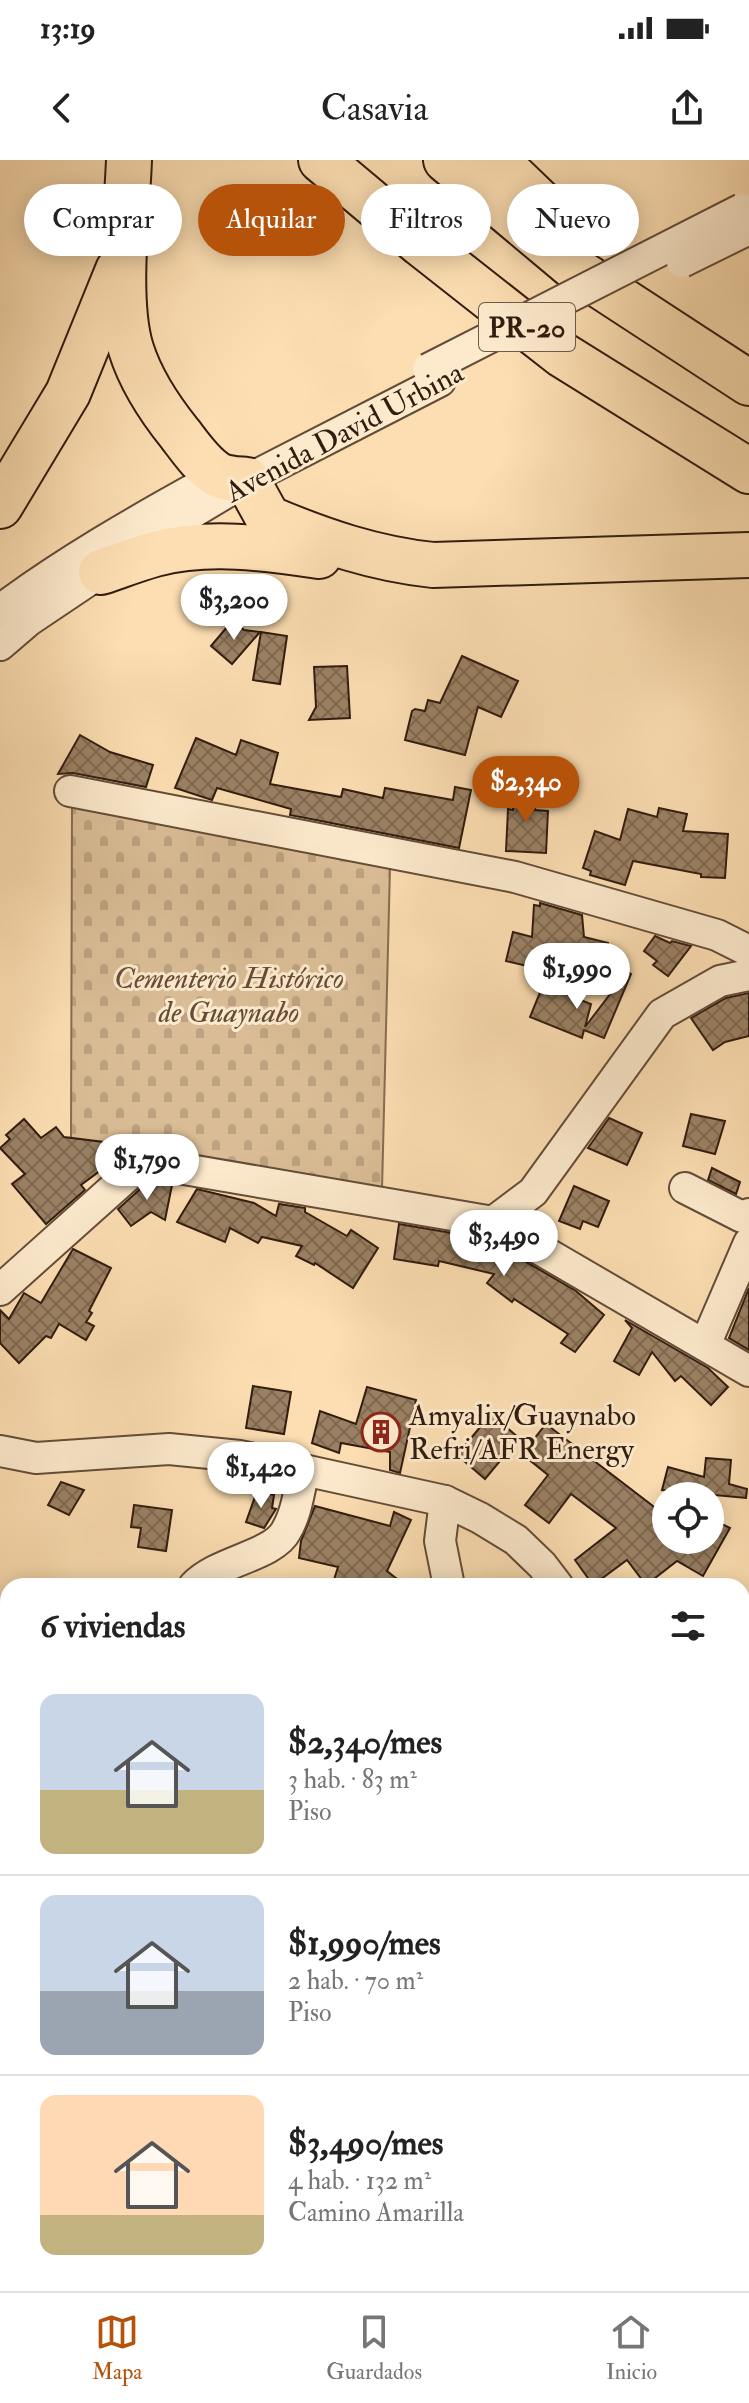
<!DOCTYPE html>
<html lang="es">
<meta charset="utf-8">
<style>
body{margin:0;font-family:"IM FELL Double Pica",serif;background:#f6f6f6;color:#222;height:100vh;display:flex;flex-direction:column;font-size:30px;white-space:nowrap}
*{box-sizing:border-box;margin:0}
p{font-size:26px;color:#767676}
.icon{flex:none;width:44px;height:44px;fill:none;stroke:currentColor;stroke-width:2;stroke-linecap:round;stroke-linejoin:round}
.map{position:relative;flex:1;overflow:hidden}
.panel{position:absolute;left:0px;top:1418px;width:750px;height:714px;display:flex;flex-direction:column;background:#fff;border-radius:24px 24px 0 0;box-shadow:0 4px 20px #0003}
.panel>*{flex:none}
.banner{position:absolute;left:24px;top:24px;width:702px;height:72px;display:flex;gap:16px}
.fabs{position:absolute;left:652px;top:1322px;display:grid;gap:16px}
.fabs a{display:grid;place-items:center;width:72px;height:72px;border-radius:50%;background:#fff;box-shadow:0 4px 20px #0003;font-size:40px}
.price{position:absolute;translate:-50% -68px;padding:0 18px;border-radius:28px;background:#fff;color:#222;font-size:26px;line-height:52px;filter:drop-shadow(0 2px 4px #0008)}
.price::after{content:'';position:absolute;left:50%;top:48px;width:24px;height:18px;margin-left:-12px;background:inherit;clip-path:polygon(0 0,100% 0,50% 100%)}
.price.on{background:#b45309;color:#fff}
ul{padding:0;list-style:none}
li{display:flex;align-items:center;gap:24px;height:200px;padding:0 40px}
li+li{border-top:2px solid #e0e0e0}
li span{display:grid;place-items:center;flex:none;width:224px;height:160px;border-radius:16px;color:#555}
li>.icon{margin-inline-start:auto}
span .icon{width:96px;height:96px;fill:#fffc;stroke-width:1}
li b{font-size:34px}
h2{display:flex;justify-content:space-between;align-items:center;height:96px;padding:0 40px;font-size:34px}
.chip{padding:0 28px;border-radius:36px;background:#fff;box-shadow:0 4px 20px #0003;font-size:28px;line-height:72px}
.chip.on{background:#b45309;color:#fff}
.status{display:flex;justify-content:space-between;align-items:center;height:56px;padding:0 40px;background:#fff;direction:ltr}
.status svg{height:22px;fill:currentColor}
header{display:flex;justify-content:space-between;align-items:center;height:104px;padding:0 40px;background:#fff;font-size:36px;font-weight:600}
.tab-bar{display:flex;justify-content:space-around;align-items:center;height:112px;border-top:2px solid #e0e0e0;background:#fff;font-size:22px;color:#767676}
.tab-bar a{display:grid;justify-items:center;gap:4px}
.tab-bar .on{color:#b45309}
.map>svg:first-child{display:block}
</style>
<div class="status"><b>13:19</b><svg viewBox="0 0 49 12"><path d="M0 12V9h3v3zM5 12V6h3v6zM10 12V3h3v9zM15 12V0h3v12zM26 1h20v11H26zM47 4h2v5h-2z"/></svg></div>
<header><svg class="icon" aria-label="back" viewBox="0 0 24 24"><path d="M15 5l-7 7 7 7"/></svg>Casavia<svg class="icon" aria-label="share" viewBox="0 0 24 24"><path d="M12 15V3M7 8l5-5 5 5M5 13v7h14v-7"/></svg></header>
<div class="map">
<svg width="749" height="2131" viewBox="0 0 749 2131">
<defs>
<pattern id="cemetery-stones" width="16" height="16" patternUnits="userSpaceOnUse" patternTransform="scale(2)"><rect width="16" height="16" fill="#dabd96"/><path d="M2 7V4a2 2 0 0 1 4 0v3zM10 15v-3a2 2 0 0 1 4 0v3z" fill="#bca280"/></pattern>
<pattern id="building-cross-hatch" width="8" height="8" patternUnits="userSpaceOnUse" patternTransform="scale(2)"><rect width="8" height="8" fill="#9b8164"/><path d="M0 0l8 8M0 8l8-8" fill="none" stroke="#7f6951"/></pattern>
</defs>
<rect width="100%" height="100%" fill="#fcdeb2"/>
<filter id="stains"><feTurbulence type="fractalNoise" baseFrequency=".0025" numOctaves="4"/><feColorMatrix values="0 0 0 0 .2 0 0 0 0 .09 0 0 0 0 .02 0 0 0 .5 -.17"/></filter>
<radialGradient id="worn" r=".72"><stop offset=".6" stop-color="#630" stop-opacity="0"/><stop offset="1" stop-color="#630" stop-opacity=".3"/></radialGradient>
<!-- cemetery -->
<polygon fill="url(#cemetery-stones)" stroke="#866c52" stroke-width="2" points="72,644 390,707 382,1030 71,985"/>
<g fill="none" stroke-linecap="round" stroke-linejoin="round">
<!-- river -->
<g stroke="#b79c7b" stroke-width="38">
<polyline points="0,1841 8,1842"/>
<polyline points="59,2131 69,2124"/>
</g>
</g>
<!-- building -->
<g fill="url(#building-cross-hatch)" stroke="#321c0f" stroke-width="2">
<polygon points="233,460 244,470 260,472 232,504 211,486"/>
<polygon points="261,472 287,476 280,524 253,520"/>
<polygon points="462,496 518,521 501,557 478,547 465,595 405,580 412,551 415,549 425,551 428,540 440,543"/>
<polygon points="347,506 350,558 309,560 316,547 314,507"/>
<polygon points="80,575 110,592 153,605 146,627 73,613 58,614"/>
<polygon points="196,578 236,595 241,580 278,593 270,624 341,637 343,629 383,638 385,628 453,640 455,627 471,630 459,688 290,655 291,649 217,628 212,640 175,628"/>
<polygon points="514,627 536,628 535,650 548,651 546,693 506,691 508,649 513,650"/>
<polygon points="659,648 687,654 683,671 728,674 725,718 701,717 701,714 633,701 625,725 590,715 591,711 583,708 595,671 620,680 628,649 657,657"/>
<polygon points="540,743 582,755 584,777 608,783 602,805 554,791 549,811 506,801 513,772 532,777 534,745 540,746"/>
<polygon points="655,776 670,783 672,781 691,786 668,816 653,805 657,801 644,791"/>
<polygon points="627,812 631,814 604,878 584,870 582,878 530,857 543,825 591,844 585,867"/>
<polygon points="749,833 749,876 725,882 713,890 691,858 726,838"/>
<polygon points="691,954 725,961 715,994 683,986"/>
<polygon points="609,958 642,973 627,1005 588,988"/>
<polygon points="24,959 41,978 56,967 64,977 104,982 116,999 81,1025 85,1030 46,1064 12,1024 25,1014 0,988 10,979 6,975"/>
<polygon points="712,1008 740,1022 736,1034 708,1020"/>
<polygon points="149,1021 172,1025 165,1060 151,1052 131,1066 118,1049"/>
<polygon points="574,1026 609,1041 598,1067 583,1061 580,1069 559,1061"/>
<polygon points="197,1029 254,1043 276,1056 279,1044 305,1048 305,1052 347,1076 351,1070 378,1088 353,1128 315,1103 314,1105 296,1096 302,1086 262,1077 258,1083 230,1068 225,1082 177,1062"/>
<polygon points="399,1064 487,1079 576,1131 604,1155 575,1192 561,1183 568,1174 514,1139 512,1142 487,1123 494,1114 439,1101 438,1106 394,1099"/>
<polygon points="73,1089 111,1108 89,1151 92,1153 86,1162 94,1166 86,1180 59,1164 51,1178 46,1176 19,1203 0,1183 0,1150 9,1159 24,1133 41,1143"/>
<polygon points="749,1128 749,1190 729,1178"/>
<polygon points="625,1160 708,1208 728,1227 711,1245 681,1216 675,1221 652,1192 639,1215 614,1201 632,1168"/>
<polygon points="253,1226 291,1232 284,1274 246,1268"/>
<polygon points="367,1227 416,1240 400,1313 390,1310 390,1292 341,1283 339,1293 312,1283 320,1251 356,1264"/>
<polygon points="491,1254 519,1278 485,1319 457,1295"/>
<polygon points="546,1264 666,1356 666,1380 710,1380 710,1358 730,1368 703,1416 677,1401 646,1425 627,1400 593,1425 575,1400 616,1368 571,1334 549,1363 525,1345 548,1315 522,1294"/>
<polygon points="706,1298 731,1300 729,1324 747,1329 746,1338 662,1330 668,1307 704,1317"/>
<polygon points="61,1322 84,1330 69,1355 48,1345"/>
<polygon points="257,1331 274,1335 272,1348 276,1349 264,1368 246,1362"/>
<polygon points="134,1345 172,1350 166,1391 138,1387 141,1368 131,1367"/>
<polygon points="315,1346 390,1366 394,1352 411,1360 387,1411 406,1426 332,1426 338,1407 299,1398 301,1381"/>
</g>
<g fill="none" stroke-linecap="round" stroke-linejoin="round">
<defs>
<g id="minor">
<path d="M 0,450 C 65,402 134,362 205,323"/>
<polyline points="0,485 28,461 162,371 247,320 440,221"/>
<polyline points="70,631 515,717 717,775 749,791"/>
<polyline points="685,1028 742,1057 749,1054"/>
<polyline points="493,1062 533,1032 662,854 720,821 749,815"/>
<polyline points="0,1130 143,1002 493,1062 749,1211"/>
<polyline points="705,1185 749,1083"/>
<polyline points="0,1291 36,1298 169,1289 240,1296 445,1341 480,1358 516,1380 542,1405 558,1426"/>
<polyline points="445,1341 440,1381 449,1426"/>
<path d="M 194,1426 C 217,1401 273,1396 286,1371 C 297,1353 299,1330 304,1310"/>
<polyline points="742,1537 749,1539"/>
<polyline points="742,1833 749,1856"/>
<polyline points="742,2036 749,2037"/>
<polyline points="531,2131 535,2124"/>
</g>
<g id="highway">
<path d="M 129,0 C 127,53 116,140 131,189 C 141,221 159,248 180,274 C 190,287 202,305 217,314 C 225,319 238,319 247,320 L 268,358 C 322,381 375,399 433,405 L 749,395"/>
<polyline points="321,0 421,84 561,194 749,311"/>
<polyline points="446,0 582,114 749,223"/>
<polyline points="496,0 547,49"/>
<polyline points="0,346 68,233 118,110"/>
<path d="M 101,412 C 119,406 137,399 155,394 C 208,380 265,388 319,396"/>
</g>
</defs>
<!-- minor casing -->
<use href="#minor" stroke="#644c38" stroke-width="34"/>
<!-- highway casing -->
<use href="#highway" stroke="#321c0f" stroke-width="48"/>
<!-- minor -->
<use href="#minor" stroke="#fdeacd" stroke-width="30"/>
<!-- highway -->
<use href="#highway" stroke="#fcdeb2" stroke-width="44"/>
<defs>
<g id="minor-bridge">
<polyline points="682,102 749,69"/>
<polyline points="428,209 742,49"/>
</g>
</defs>
<!-- minor-bridge casing -->
<use href="#minor-bridge" stroke="#644c38" stroke-width="34" stroke-linecap="butt"/>
<!-- minor-bridge -->
<use href="#minor-bridge" stroke="#fdeacd" stroke-width="30"/>
</g>
<!-- icons -->
<defs>
<symbol id="building-ring" viewBox="-11 -11 22 22"><circle r="9.5" fill="#fdeacd" stroke="#8f2418" stroke-width="1.5"/><path d="M-4-6H4V6H1V3H-1V6H-4ZM-2.5-4.3h1.7v1.8h-1.7ZM.8-4.3h1.7v1.8H.8ZM-2.5-1h1.7V.8h-1.7ZM.8-1h1.7V.8H.8Z" fill="#8f2418"/></symbol>
</defs>
<g fill-rule="evenodd">
<use href="#building-ring" x="359" y="1250" width="44" height="44"/>
</g>
<g text-anchor="middle" stroke-width="6" stroke-linejoin="round" paint-order="stroke">
<!-- shield labels -->
<rect fill="#fdeacd" stroke="#6f5a48" stroke-width="2" x="479" y="143" width="96" height="48" rx="6"/>
<g font-size="28" font-weight="bold" fill="#321c0f">
<text x="527" y="177">PR-20</text>
</g>
<!-- street labels -->
<g font-size="30" fill="#321c0f" stroke="#fdeacd">
<text transform="translate(344 272) rotate(-28)" y="10">Avenida David Urbina</text>
</g>
<!-- park labels -->
<g font-size="30" font-style="italic" fill="#644c38" stroke="#fdeacd">
<text x="229" y="828">Cementerio Histórico<tspan x="229" dy="34">de Guaynabo</tspan></text>
</g>
<!-- poi labels -->
<g font-size="30" fill="#321c0f" stroke="#fdeacd" text-anchor="start">
<text x="409" y="1265">Amyalix/Guaynabo<tspan x="409" dy="34">Refri/AFR Energy</tspan></text>
</g>
</g>
<rect width="100%" height="100%" filter="url(#stains)"/>
<rect width="100%" height="100%" fill="url(#worn)"/>
</svg>
<div class="fabs">
<a><svg class="icon" aria-label="locate" viewBox="0 0 24 24"><circle cx="12" cy="12" r="6"/><path d="M12 2v4M12 18v4M2 12h4M18 12h4"/></svg></a>
</div>
<b class="price" style="left:234px;top:482px">$3,200</b>
<b class="price on" style="left:526px;top:664px">$2,340</b>
<b class="price" style="left:577px;top:851px">$1,990</b>
<b class="price" style="left:147px;top:1042px">$1,790</b>
<b class="price" style="left:504px;top:1118px">$3,490</b>
<b class="price" style="left:261px;top:1350px">$1,420</b>
<div class="banner">
<a class="chip">Comprar</a>
<a class="chip on">Alquilar</a>
<a class="chip">Filtros</a>
<a class="chip">Nuevo</a>
</div>
<section class="panel">
<h2>6 viviendas<svg class="icon" aria-label="filters" viewBox="0 0 24 24"><path d="M4 7h16M4 17h16"/><circle cx="9" cy="7" r="2"/><circle cx="15" cy="17" r="2"/></svg></h2>
<ul>
<li><span style="background:linear-gradient(#c9d6e8 60%,#c2b280 0)"><svg class="icon" aria-label="home" viewBox="0 0 24 24"><path d="M3 11l9-7 9 7M6 9v11h12V9"/></svg></span><div><b>$2,340/mes</b><p>3 hab. · 83 m²</p><p>Piso</p></div></li>
<li><span style="background:linear-gradient(#c9d6e8 60%,#9aa5b1 0)"><svg class="icon" aria-label="home" viewBox="0 0 24 24"><path d="M3 11l9-7 9 7M6 9v11h12V9"/></svg></span><div><b>$1,990/mes</b><p>2 hab. · 70 m²</p><p>Piso</p></div></li>
<li><span style="background:linear-gradient(#ffd9b3 75%,#c2b280 0)"><svg class="icon" aria-label="home" viewBox="0 0 24 24"><path d="M3 11l9-7 9 7M6 9v11h12V9"/></svg></span><div><b>$3,490/mes</b><p>4 hab. · 132 m²</p><p>Camino Amarilla</p></div></li>
</ul>
</section>
</div>
<nav class="tab-bar">
<a class="on"><svg class="icon" aria-label="map" viewBox="0 0 24 24"><path d="M3 6l6-2 6 2 6-2v14l-6 2-6-2-6 2zM9 4v14M15 6v14"/></svg>Mapa</a>
<a><svg class="icon" aria-label="saved" viewBox="0 0 24 24"><path d="M7 4h10v16l-5-4-5 4z"/></svg>Guardados</a>
<a><svg class="icon" aria-label="home" viewBox="0 0 24 24"><path d="M3 11l9-7 9 7M6 9v11h12V9"/></svg>Inicio</a>
</nav>
